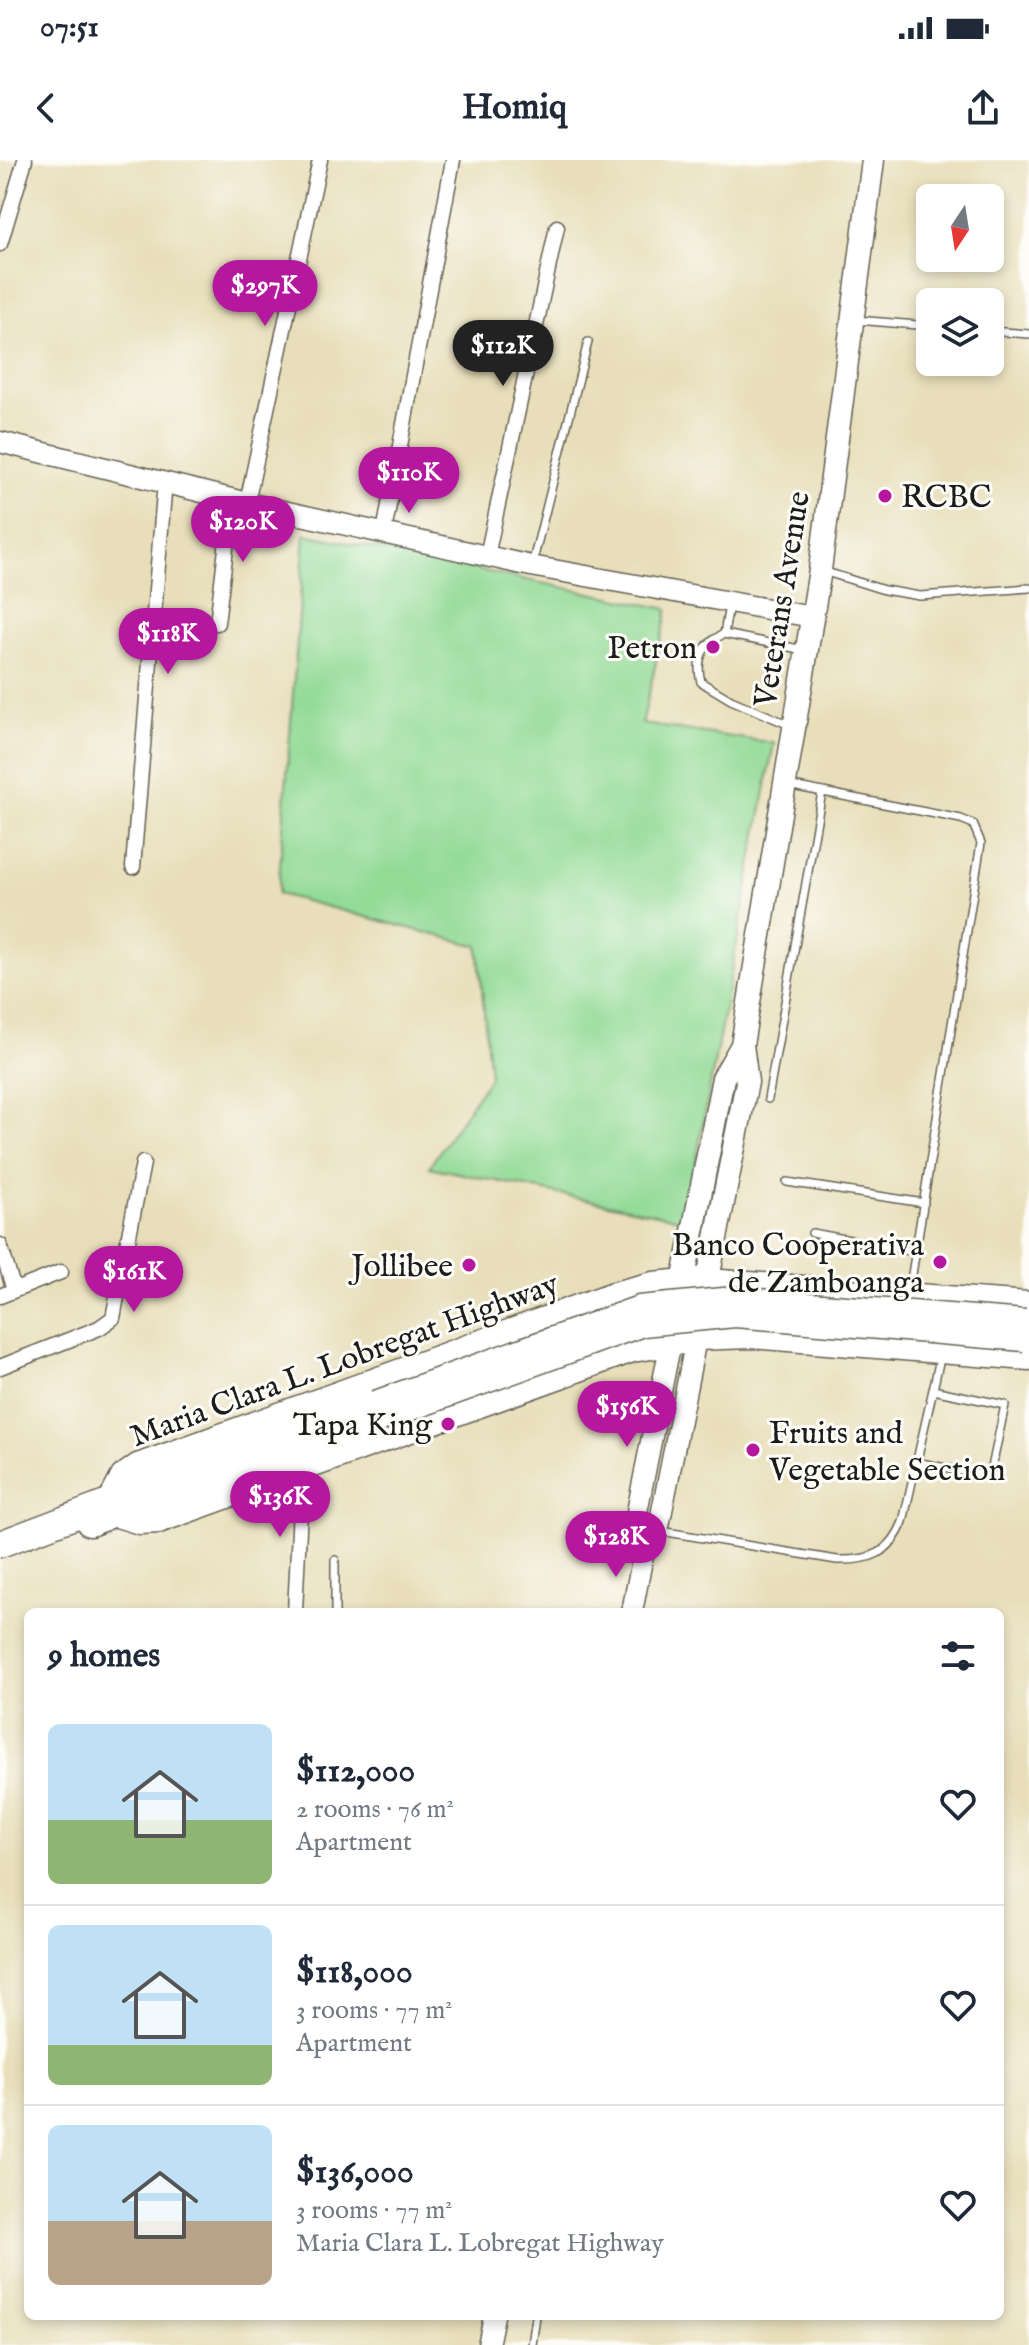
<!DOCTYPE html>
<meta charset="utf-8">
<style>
body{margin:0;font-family:"IM FELL English",serif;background:#f6f6f7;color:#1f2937;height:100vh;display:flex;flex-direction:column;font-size:30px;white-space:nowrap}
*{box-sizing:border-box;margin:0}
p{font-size:26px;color:#747a83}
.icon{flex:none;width:44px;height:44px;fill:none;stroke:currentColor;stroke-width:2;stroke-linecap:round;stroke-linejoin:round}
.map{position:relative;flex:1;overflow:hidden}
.side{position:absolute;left:24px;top:1448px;width:980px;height:712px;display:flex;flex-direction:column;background:#fff;border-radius:12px;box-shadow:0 4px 12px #0003}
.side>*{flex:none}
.needle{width:52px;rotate:192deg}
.tools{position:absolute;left:916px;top:24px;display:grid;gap:16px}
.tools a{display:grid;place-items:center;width:88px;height:88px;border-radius:12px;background:#fff;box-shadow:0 4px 12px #0003;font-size:40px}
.price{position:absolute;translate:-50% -68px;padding:0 18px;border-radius:28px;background:#b5179e;color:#fff;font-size:26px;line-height:52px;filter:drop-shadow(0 2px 4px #0008)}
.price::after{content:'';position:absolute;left:50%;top:48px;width:24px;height:18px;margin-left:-12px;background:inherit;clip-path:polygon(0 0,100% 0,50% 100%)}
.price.selected{background:#222;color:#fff}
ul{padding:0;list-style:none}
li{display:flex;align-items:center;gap:24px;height:200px;padding:0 24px}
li+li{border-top:2px solid #e0e1e3}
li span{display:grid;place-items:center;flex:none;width:224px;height:160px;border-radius:12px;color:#555}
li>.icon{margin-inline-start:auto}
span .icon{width:96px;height:96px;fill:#fffc;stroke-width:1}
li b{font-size:34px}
h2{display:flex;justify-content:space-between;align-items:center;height:96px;padding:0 24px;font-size:34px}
.status{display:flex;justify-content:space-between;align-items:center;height:56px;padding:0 40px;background:#fff;direction:ltr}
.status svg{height:22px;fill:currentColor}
header{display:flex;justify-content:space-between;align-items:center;height:104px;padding:0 24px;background:#fff;font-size:36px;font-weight:700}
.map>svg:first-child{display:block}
</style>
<div class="status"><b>07:51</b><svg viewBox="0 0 49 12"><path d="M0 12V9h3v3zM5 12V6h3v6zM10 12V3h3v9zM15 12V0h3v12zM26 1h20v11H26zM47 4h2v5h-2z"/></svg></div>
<header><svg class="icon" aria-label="back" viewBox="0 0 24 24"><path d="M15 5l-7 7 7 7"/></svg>Homiq<svg class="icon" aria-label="share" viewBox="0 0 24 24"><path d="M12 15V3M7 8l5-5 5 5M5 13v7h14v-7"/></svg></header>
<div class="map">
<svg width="1029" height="2185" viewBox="0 0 1029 2185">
<rect width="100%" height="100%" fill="#fdfcf7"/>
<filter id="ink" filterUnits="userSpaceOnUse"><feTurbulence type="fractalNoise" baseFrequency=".0125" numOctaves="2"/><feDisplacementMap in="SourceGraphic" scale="16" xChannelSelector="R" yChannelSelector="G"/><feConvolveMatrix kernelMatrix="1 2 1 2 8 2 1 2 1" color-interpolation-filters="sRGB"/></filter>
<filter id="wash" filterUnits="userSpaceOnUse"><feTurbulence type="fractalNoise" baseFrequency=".006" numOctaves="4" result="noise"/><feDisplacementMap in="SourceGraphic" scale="32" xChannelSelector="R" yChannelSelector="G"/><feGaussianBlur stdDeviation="1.8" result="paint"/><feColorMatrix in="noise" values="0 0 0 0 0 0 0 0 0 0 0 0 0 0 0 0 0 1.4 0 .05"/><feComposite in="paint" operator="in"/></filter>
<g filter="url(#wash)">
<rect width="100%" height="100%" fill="#e8deb9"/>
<!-- green -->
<polygon fill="#92da95" stroke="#577b58" stroke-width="2" points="305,374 668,449 642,564 774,583 685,1060 429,1007 490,917 478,786 278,734"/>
</g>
<g filter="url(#ink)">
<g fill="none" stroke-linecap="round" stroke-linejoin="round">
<defs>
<g id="lane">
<polyline points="856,160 930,166"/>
<polyline points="990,171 1029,174"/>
<polyline points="532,405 588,182"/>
<polyline points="823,411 884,430 920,436 1029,428"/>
<path d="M 729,445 L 724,474 C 703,483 695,499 701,522 L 731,540 L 792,566"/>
<polyline points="724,474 804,490"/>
<polyline points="787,625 961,659 973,664 981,683 909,1133"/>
<polyline points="768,939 822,632"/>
<polyline points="787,1022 924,1043"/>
<polyline points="812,1073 916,1092"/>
<polyline points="916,1302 990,1317 1005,1245 933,1230"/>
<path d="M 636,1367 L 837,1400 C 870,1401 890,1394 903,1362 L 941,1194"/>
<polyline points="335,1400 335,1452"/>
<polyline points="532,2185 536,2156"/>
</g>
<g id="street">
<polyline points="0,84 25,0"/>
<polyline points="247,343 320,0"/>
<polyline points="384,372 453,0"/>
<polyline points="487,396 557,67"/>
<polyline points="217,463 232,339"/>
<polyline points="133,707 165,321"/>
<polyline points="0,1085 14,1130"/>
<polyline points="0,1136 61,1112"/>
<polyline points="0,1207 99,1168 113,1158 143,1003"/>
<polyline points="295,1452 302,1307"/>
</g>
<g id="secondary">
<polyline points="0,282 247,343 531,406 812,457"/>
<polyline points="643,1395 634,1367 671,1181"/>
<polyline points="632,1452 643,1395 658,1371 696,1179"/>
<polyline points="488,2185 494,2156"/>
</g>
<g id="primary">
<polyline points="873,0 820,410 742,885 747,922 696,1179 751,1177 1029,1199"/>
<polyline points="708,1120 1029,1143"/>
<polyline points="680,1138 723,918 742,885"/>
<polyline points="111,1342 145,1326 375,1242"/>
<polyline points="114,1353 381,1260"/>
</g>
<g id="highway">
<polyline points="90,1363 114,1353 140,1361 158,1360 632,1189 696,1179"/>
<polyline points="0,1384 111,1342 124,1317 138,1307 614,1135 653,1125 708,1120"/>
</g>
</defs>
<!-- lane casing -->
<use href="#lane" stroke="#636053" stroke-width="10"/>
<!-- street casing -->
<use href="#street" stroke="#636053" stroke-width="17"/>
<!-- secondary casing -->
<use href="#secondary" stroke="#636053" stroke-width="23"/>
<!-- primary casing -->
<use href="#primary" stroke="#636053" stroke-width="25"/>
<!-- highway casing -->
<use href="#highway" stroke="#636053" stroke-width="29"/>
<!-- lane -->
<use href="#lane" stroke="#fff" stroke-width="7"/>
<!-- street -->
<use href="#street" stroke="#fff" stroke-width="14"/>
<!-- secondary -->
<use href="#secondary" stroke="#fff" stroke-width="20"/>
<!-- primary -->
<use href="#primary" stroke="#fff" stroke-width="22"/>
<!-- highway -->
<use href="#highway" stroke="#fff" stroke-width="26"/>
<defs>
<g id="primary-bridge">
<polyline points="375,1242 639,1147 734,1138 1025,1161"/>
<polyline points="381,1260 643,1165 735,1156 1024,1180"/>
</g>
</defs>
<!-- primary-bridge casing -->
<use href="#primary-bridge" stroke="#636053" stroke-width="25" stroke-linecap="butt"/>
<!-- primary-bridge -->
<use href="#primary-bridge" stroke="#fff" stroke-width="22"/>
</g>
</g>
<!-- markers -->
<g fill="#b5179e" stroke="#fdfcf7" stroke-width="3">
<circle cx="885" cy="336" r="8"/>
<circle cx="713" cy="487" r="8"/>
<circle cx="940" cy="1102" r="8"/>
<circle cx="469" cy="1105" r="8"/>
<circle cx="448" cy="1264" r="8"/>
<circle cx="753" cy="1290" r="8"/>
</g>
<g text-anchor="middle" stroke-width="6" stroke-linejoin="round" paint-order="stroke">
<!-- poi labels -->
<g font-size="32" fill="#1c1c1c" stroke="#fdfcf7" text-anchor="end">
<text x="901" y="347" text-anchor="start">RCBC</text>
<text x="697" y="498">Petron</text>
<text x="924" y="1095">Banco Cooperativa<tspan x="924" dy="37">de Zamboanga</tspan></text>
<text x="453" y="1116">Jollibee</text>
<text x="432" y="1275">Tapa King</text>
<text x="769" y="1283" text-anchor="start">Fruits and<tspan x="769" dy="37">Vegetable Section</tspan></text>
</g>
<!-- street labels -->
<g font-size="32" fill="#1c1c1c" stroke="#fdfcf7">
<text transform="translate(781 439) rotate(-81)" y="11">Veterans Avenue</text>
<text transform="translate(344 1199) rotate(-20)" y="11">Maria Clara L. Lobregat Highway</text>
</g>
</g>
</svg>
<div class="tools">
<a><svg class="needle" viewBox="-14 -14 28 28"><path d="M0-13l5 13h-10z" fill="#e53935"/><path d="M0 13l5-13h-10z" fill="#747a83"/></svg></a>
<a><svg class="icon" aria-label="layers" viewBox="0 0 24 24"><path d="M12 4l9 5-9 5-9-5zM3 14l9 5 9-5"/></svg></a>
</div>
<b class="price" style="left:265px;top:168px">$297K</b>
<b class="price selected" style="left:503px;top:228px">$112K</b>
<b class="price" style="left:409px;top:355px">$110K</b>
<b class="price" style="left:243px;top:404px">$120K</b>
<b class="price" style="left:168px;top:516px">$118K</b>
<b class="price" style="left:134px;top:1154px">$161K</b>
<b class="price" style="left:627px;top:1289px">$156K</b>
<b class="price" style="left:280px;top:1379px">$136K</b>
<b class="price" style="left:616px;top:1419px">$128K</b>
<section class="side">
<h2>9 homes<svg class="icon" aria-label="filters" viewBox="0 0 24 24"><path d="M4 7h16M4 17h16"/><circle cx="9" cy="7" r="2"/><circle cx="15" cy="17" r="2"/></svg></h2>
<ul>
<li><span style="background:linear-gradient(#bfe0f5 60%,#8fb573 0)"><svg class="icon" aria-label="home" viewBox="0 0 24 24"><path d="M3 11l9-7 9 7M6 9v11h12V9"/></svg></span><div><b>$112,000</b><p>2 rooms · 76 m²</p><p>Apartment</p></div><svg class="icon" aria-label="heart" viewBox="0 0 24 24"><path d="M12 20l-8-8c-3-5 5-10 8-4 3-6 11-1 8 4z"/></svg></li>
<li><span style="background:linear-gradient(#bfe0f5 75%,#8fb573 0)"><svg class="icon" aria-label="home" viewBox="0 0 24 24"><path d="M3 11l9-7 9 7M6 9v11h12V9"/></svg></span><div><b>$118,000</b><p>3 rooms · 77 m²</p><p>Apartment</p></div><svg class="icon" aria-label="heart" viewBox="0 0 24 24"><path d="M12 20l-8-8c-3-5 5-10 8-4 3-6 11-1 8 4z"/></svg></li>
<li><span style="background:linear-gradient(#bfe0f5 60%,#b9a48a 0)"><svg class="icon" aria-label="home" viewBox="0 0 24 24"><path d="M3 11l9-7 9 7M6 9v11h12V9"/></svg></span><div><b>$136,000</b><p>3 rooms · 77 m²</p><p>Maria Clara L. Lobregat Highway</p></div><svg class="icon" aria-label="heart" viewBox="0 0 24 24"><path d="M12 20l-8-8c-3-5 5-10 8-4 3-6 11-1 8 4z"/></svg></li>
</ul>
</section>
</div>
